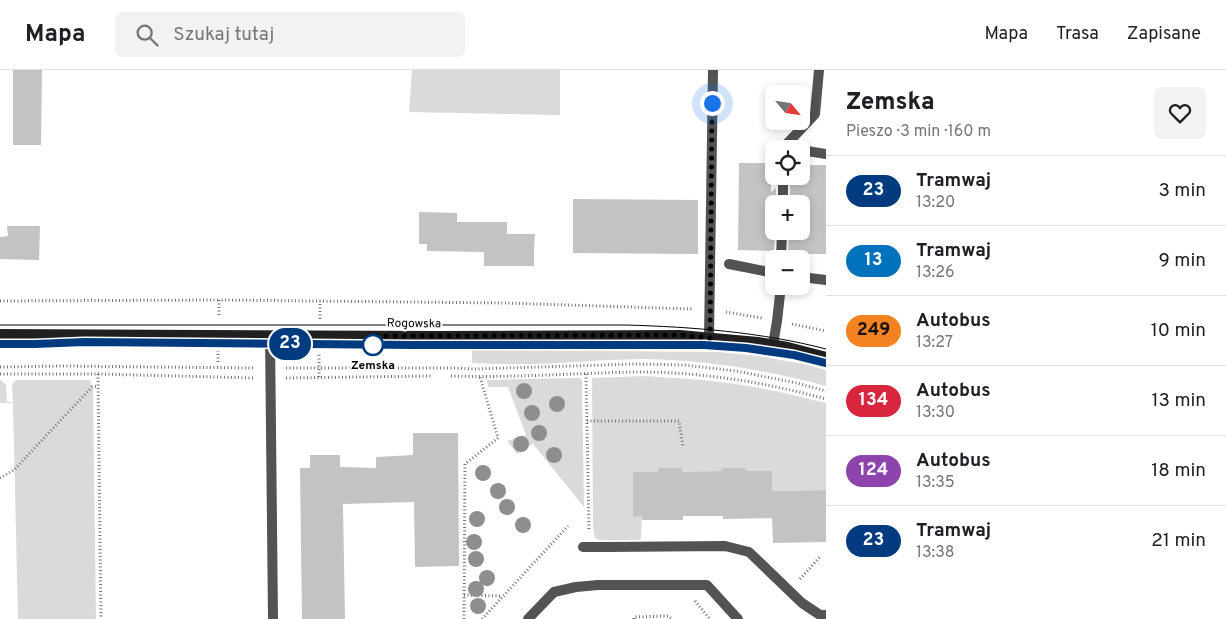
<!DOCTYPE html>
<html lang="pl">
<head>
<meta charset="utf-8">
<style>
  body { margin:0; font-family:Overpass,sans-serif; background:#f2f2f2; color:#202124; height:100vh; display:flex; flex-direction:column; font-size:19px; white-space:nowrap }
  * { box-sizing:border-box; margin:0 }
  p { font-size:16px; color:#757577 }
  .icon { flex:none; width:28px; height:28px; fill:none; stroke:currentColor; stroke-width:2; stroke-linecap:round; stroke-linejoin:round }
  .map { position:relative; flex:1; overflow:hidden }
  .drawer { display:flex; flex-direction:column; background:#fff; width:400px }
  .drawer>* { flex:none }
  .badge { padding:0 10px; border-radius:16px; font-size:18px; line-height:32px }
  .needle { width:32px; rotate:119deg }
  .fabs { position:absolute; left:765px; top:15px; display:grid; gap:10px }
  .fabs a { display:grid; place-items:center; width:45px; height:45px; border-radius:8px; background:#fff; box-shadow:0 2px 8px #0003; font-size:25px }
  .you { position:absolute; width:25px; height:25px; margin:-12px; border:4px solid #fff; border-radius:50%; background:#1a73e8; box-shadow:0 0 0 8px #1a73e833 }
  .map>.badge { position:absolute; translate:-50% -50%; box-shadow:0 0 0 2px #fff }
  .round { display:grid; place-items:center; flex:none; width:52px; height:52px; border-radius:8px; background:#f2f2f2 }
  .overview { display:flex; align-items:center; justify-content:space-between; height:85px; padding:0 20px }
  h1 { font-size:24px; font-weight:800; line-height:38px }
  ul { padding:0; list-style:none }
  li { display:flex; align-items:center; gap:15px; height:70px; padding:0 20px; border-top:1px solid #e0e0e0 }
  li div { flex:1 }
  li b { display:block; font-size:19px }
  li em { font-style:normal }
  li .badge { min-width:55px; font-weight:700; text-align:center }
  header { display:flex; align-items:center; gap:30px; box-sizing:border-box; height:70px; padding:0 25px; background:#fff; border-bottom:1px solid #e0e0e0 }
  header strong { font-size:24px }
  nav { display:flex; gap:28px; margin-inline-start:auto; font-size:18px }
  .search { width:350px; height:45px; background:#f2f2f2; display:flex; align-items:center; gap:12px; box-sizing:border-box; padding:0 18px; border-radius:8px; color:#757577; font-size:19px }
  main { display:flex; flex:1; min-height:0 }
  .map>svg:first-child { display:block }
  .green { fill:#dadada }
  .building { fill:#c3c3c3 }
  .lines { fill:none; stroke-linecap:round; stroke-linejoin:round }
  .path { stroke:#757575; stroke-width:3; stroke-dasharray:1 2.5; stroke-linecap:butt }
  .lane { stroke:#535353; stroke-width:10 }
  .street { stroke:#535353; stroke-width:10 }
  .secondary { stroke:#202020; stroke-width:10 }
  .tram { stroke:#000; stroke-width:1 }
  .tree { fill:#8e8e8e }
  .line-casing { stroke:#fff; stroke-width:11 }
  .line { stroke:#003b80; stroke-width:8 }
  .walk { stroke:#000; stroke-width:5; stroke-dasharray:0 9 }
  .stop-dot { fill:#fff; stroke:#003b80; stroke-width:2.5 }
  .labels { text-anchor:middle; stroke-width:4.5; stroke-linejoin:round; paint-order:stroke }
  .street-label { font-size:12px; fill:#000; stroke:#fff }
  .stop-label { font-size:12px; font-weight:bold; fill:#000; stroke:#fff }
</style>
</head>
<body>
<header>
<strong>Mapa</strong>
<div class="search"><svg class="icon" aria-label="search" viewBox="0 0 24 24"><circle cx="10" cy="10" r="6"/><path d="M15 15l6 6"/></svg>Szukaj tutaj</div>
<nav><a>Mapa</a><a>Trasa</a><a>Zapisane</a></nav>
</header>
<main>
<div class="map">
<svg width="826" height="549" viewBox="0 0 826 549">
  <rect width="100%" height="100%" fill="#fff"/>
  <g class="green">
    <polygon points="412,0 560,0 560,45 409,42"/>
    <path d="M472 280 718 282 759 286 803 294 826 300V316C767 300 706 290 645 289 607 289 571 293 534 294 513 294 493 294 472 293Z"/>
    <path d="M646 306C673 308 700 309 727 313 761 317 793 325 826 333V420L772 421 771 401 682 402 681 398H658V402H633V446H642L641 468 639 470H600L595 468 593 458 592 308Z"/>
    <polygon points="580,308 582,310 584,437 533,374 517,384 507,371 526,365 508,317 488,317 487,310"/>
    <polygon points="0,310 1,310 6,315 7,332 13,332 12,315 16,310 90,310 93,320 96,549 18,549 13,333 0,333"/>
  </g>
  <g class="building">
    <polygon points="13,0 42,0 41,75 13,75"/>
    <polygon points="739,93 771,93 771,122 776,118 776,134 774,134 774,161 775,161 774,181 738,180"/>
    <polygon points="810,95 826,95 826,184 792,184 792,182 788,182 789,161 801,161 801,134 790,134 790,109 793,106 801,106 801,101"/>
    <polygon points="573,129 698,130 698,184 573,183"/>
    <polygon points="419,142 457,143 457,152 507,152 507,164 535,164 534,179 534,196 484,196 484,182 427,181 427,174 419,174"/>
    <polygon points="7,156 40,156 39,190 0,189 0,167 8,166"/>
    <polygon points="413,363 458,363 459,496 415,497 414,432 343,434 345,549 302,549 300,398 310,398 310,385 340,385 340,397 376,398 376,387 413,385"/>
    <polygon points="658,398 682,398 682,402 722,401 722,398 746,398 746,401 772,401 772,421 826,420 826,472 773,473 772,448 723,449 723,446 683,446 683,450 642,450 642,446 633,447 633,402 658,402"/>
  </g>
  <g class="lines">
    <g class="path">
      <polyline points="0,231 219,230"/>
      <polyline points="726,242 762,248"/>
      <polyline points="219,245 219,230 505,233 692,239"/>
      <polyline points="320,249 320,231"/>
      <polyline points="792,254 826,261"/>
      <polyline points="218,292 218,281"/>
      <polyline points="0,297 63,296 254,298"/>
      <polyline points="286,298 453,298 473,299 636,294 684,295 736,301 797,313 826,321"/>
      <polyline points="0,304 98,304 254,308"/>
      <polyline points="98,304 101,549"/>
      <polyline points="586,304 589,461"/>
      <path d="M451 306C513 308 576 303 638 302 701 302 765 312 826 329"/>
      <polyline points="319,307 319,283"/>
      <polyline points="286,308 431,306"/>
      <polyline points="587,351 679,351 683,377"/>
      <polyline points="0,408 14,400 92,317 98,316"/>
      <polyline points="800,509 820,487"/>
      <polyline points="464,525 502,526"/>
      <polyline points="695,531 710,549"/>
      <polyline points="464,549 465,394 498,368 480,307"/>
      <polyline points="482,549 568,456"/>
      <polyline points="634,549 634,547 668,546 672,549"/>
    </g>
    <g class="lane">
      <polyline points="784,79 784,77 815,44 819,0"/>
      <polyline points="801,80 826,84"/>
      <polyline points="783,134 783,106"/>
      <polyline points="781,189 782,161"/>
      <polyline points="729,194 774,203"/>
      <polyline points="801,207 826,210"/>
      <polyline points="709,268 713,0"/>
      <polyline points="773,275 777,251 781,216"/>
    </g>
    <g class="street">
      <polyline points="270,266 273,549"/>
      <polyline points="583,477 607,477 725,476 749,482 802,533 820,545 826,545"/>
      <polyline points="528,549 554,522 576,517 598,515 707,515 738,549"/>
    </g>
    <polyline class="secondary" points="0,264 435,266 680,265 758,272 788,277 826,287"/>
    <g class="tram">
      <path d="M0 255H626C693 257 761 262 826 279"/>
      <path d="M0 274H35L84 272 413 275H704C746 278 786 283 826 293"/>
    </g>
  </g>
  <g class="tree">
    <circle cx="524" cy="321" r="8"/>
    <circle cx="557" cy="334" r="8"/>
    <circle cx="532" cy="343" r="8"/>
    <circle cx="539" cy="363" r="8"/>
    <circle cx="521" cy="374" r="8"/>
    <circle cx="554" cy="385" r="8"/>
    <circle cx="483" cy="403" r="8"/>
    <circle cx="498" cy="421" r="8"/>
    <circle cx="507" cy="437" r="8"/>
    <circle cx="477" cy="449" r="8"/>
    <circle cx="523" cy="455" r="8"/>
    <circle cx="474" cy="472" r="8"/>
    <circle cx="476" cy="489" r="8"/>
    <circle cx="487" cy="508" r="8"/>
    <circle cx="476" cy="519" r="8"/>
    <circle cx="478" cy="536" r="8"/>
  </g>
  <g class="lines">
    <defs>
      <polyline id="line" points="0,274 35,274 84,272 413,275 704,275 746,278 794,285 826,293"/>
    </defs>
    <use href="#line" class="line-casing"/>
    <use href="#line" class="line"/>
    <polyline class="walk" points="373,275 369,266 680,265 710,268 712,33"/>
  </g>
  <circle class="stop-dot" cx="373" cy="275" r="10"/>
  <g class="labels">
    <g class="street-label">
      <text transform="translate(414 253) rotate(1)" y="4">Rogowska</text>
    </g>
    <g class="stop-label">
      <text x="373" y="299">Zemska</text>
    </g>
  </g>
</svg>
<div class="fabs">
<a><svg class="needle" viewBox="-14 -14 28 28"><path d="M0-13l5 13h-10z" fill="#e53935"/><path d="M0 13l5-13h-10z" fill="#757577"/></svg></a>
<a><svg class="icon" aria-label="locate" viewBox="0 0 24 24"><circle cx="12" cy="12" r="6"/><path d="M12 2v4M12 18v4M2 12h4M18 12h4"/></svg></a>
<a>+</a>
<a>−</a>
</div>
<div class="you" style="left:712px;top:33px"></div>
<b class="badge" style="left:290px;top:274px;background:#003b80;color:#fff">23</b>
</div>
<section class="drawer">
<div class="overview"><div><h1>Zemska</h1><p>Pieszo · 3 min · 160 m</p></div><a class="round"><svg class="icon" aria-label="heart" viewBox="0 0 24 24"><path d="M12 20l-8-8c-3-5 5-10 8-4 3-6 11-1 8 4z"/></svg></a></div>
<ul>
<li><span class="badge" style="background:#003b80;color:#fff">23</span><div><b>Tramwaj</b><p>13:20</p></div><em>3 min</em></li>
<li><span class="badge" style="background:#0072bc;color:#fff">13</span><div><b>Tramwaj</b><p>13:26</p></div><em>9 min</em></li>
<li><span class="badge" style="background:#f58220;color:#111">249</span><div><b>Autobus</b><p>13:27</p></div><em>10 min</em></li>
<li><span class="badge" style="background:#d7263d;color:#fff">134</span><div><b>Autobus</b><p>13:30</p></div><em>13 min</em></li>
<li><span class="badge" style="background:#8e44ad;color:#fff">124</span><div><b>Autobus</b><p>13:35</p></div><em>18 min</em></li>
<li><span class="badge" style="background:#003b80;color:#fff">23</span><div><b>Tramwaj</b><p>13:38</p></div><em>21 min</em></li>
</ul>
</section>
</main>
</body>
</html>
